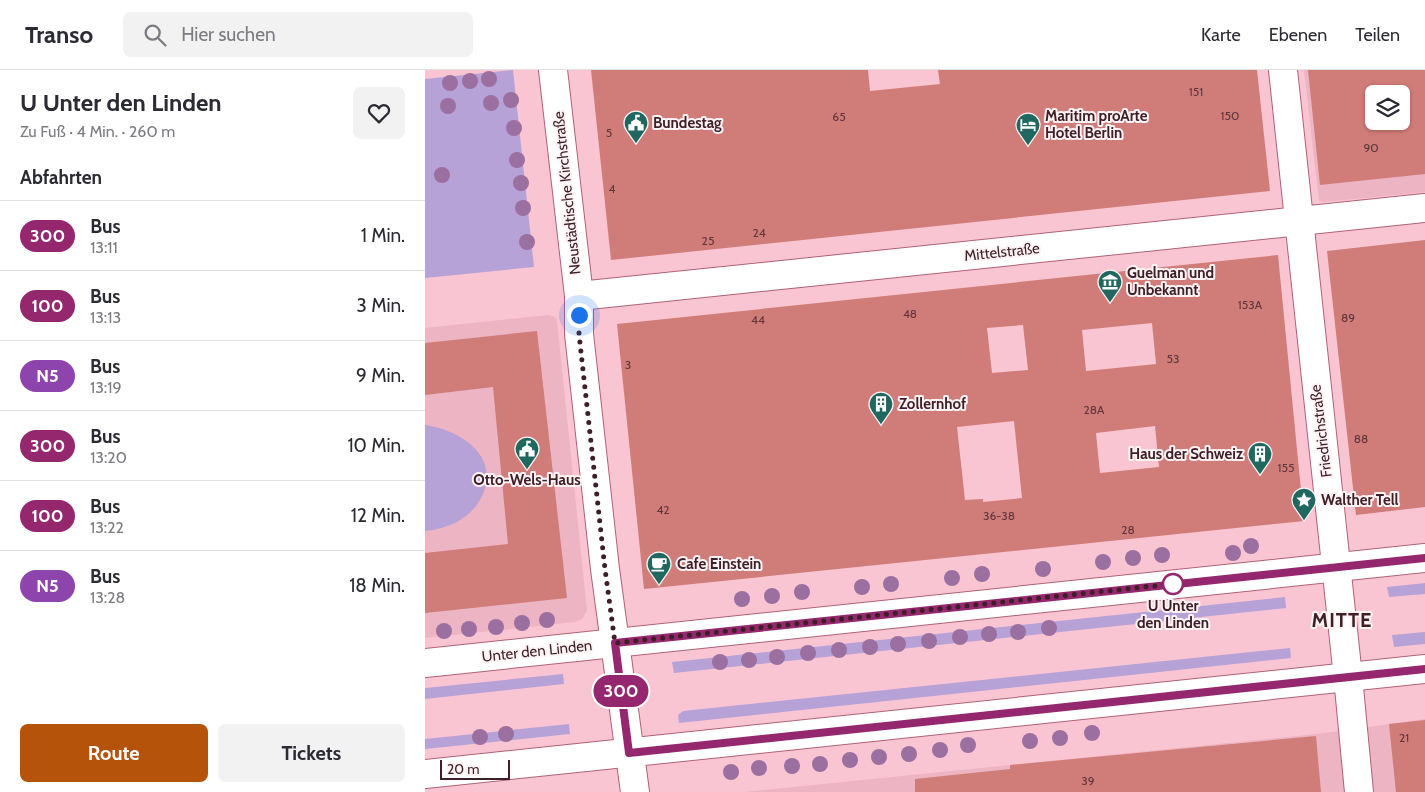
<!DOCTYPE html>
<html lang="de">
<head>
<meta charset="utf-8">
<style>
  body { margin:0; font-family:Cabin,sans-serif; background:#f2f2f3; color:#2b2b33; height:100vh; display:flex; flex-direction:column; font-size:19px; white-space:nowrap }
  * { box-sizing:border-box; margin:0 }
  p { font-size:16px; color:#7c7c81 }
  .icon { flex:none; width:28px; height:28px; fill:none; stroke:currentColor; stroke-width:2; stroke-linecap:round; stroke-linejoin:round }
  .map { position:relative; flex:1; overflow:hidden }
  .panel { display:flex; flex-direction:column; background:#fff; width:425px }
  .panel>* { flex:none }
  .badge { padding:0 10px; border-radius:16px; font-size:18px; line-height:32px }
  .fabs { position:absolute; left:940px; top:15px; display:grid; gap:10px }
  .fabs a { display:grid; place-items:center; width:45px; height:45px; border-radius:8px; background:#fff; box-shadow:0 1px 4px #0004; font-size:25px }
  .scale { position:absolute; left:15px; bottom:12px; width:70px; box-sizing:border-box; padding-left:5px; border:2px solid #3e1e27; border-top:0; font-size:14px; line-height:18px; white-space:nowrap; color:#3e1e27; -webkit-text-stroke:4px #fdf3f5; paint-order:stroke }
  .you { position:absolute; width:25px; height:25px; margin:-12px; border:4px solid #fff; border-radius:50%; background:#1a73e8; box-shadow:0 0 0 8px #1a73e833 }
  .map>.badge { position:absolute; translate:-50% -50%; box-shadow:0 0 0 2px #fff }
  h2 { padding:0 20px; font-size:19px; line-height:45px }
  .round { display:grid; place-items:center; flex:none; width:52px; height:52px; border-radius:8px; background:#f2f2f3 }
  .summary { display:flex; align-items:center; justify-content:space-between; height:85px; padding:0 20px }
  h1 { font-size:24px; font-weight:700; line-height:38px }
  .cta { display:flex; gap:10px; margin-top:auto; padding:10px 20px }
  .cta a { flex:1; height:58px; border-radius:8px; background:#b45309; color:#fff; font-size:20px; font-weight:700; line-height:58px; text-align:center }
  .cta a+a { background:#f2f2f3; color:#2b2b33 }
  ul { padding:0; list-style:none }
  li { display:flex; align-items:center; gap:15px; height:70px; padding:0 20px; border-top:1px solid #e1e1e2 }
  li div { flex:1 }
  li b { display:block; font-size:19px }
  li em { font-style:normal }
  li .badge { min-width:55px; font-weight:700; text-align:center }
  header { display:flex; align-items:center; gap:30px; box-sizing:border-box; height:70px; padding:0 25px; background:#fff; border-bottom:1px solid #e1e1e2 }
  header strong { font-size:24px }
  nav { display:flex; gap:28px; margin-inline-start:auto; font-size:18px }
  .search { width:350px; height:45px; background:#f2f2f3; display:flex; align-items:center; gap:12px; box-sizing:border-box; padding:0 18px; border-radius:8px; color:#7c7c81; font-size:19px }
  main { display:flex; flex:1; min-height:0 }
  .map>svg:first-child { display:block }
  .built { fill:#edb4c3; fill-rule:evenodd }
  .green { fill:#b7a2d7 }
  .building { fill:#d07c79; fill-rule:evenodd }
  .lines { fill:none; stroke-linecap:round; stroke-linejoin:round }
  .minor-casing { stroke:#b06178; stroke-width:30 }
  .major-casing { stroke:#b06178; stroke-width:30 }
  .minor { stroke:#fff; stroke-width:28 }
  .major { stroke:#fff; stroke-width:28 }
  .tree { fill:#9b6f9f }
  .line-casing { stroke:#fff; stroke-width:11 }
  .line { stroke:#95276e; stroke-width:8 }
  .walk { stroke:#3e1e27; stroke-width:5; stroke-dasharray:0 9 }
  .stop-dot { fill:#fff; stroke:#95276e; stroke-width:2.5 }
  .labels { text-anchor:middle; stroke-width:4; stroke-linejoin:round; paint-order:stroke }
  .number-label { font-size:12px; fill:#62363c }
  .poi-label { font-size:15px; font-weight:bold; fill:#3e1e27; stroke:#fdf3f5; text-anchor:start }
  .street-label { font-size:15px; fill:#3e1e27; stroke:#fdf3f5 }
  .stop-label { font-size:15px; font-weight:bold; fill:#3e1e27; stroke:#fdf3f5 }
  .district-label { font-size:20px; font-weight:bold; letter-spacing:1px; fill:#3e1e27; stroke:#fdf3f5 }
</style>
</head>
<body>
<header>
<strong>Transo</strong>
<div class="search"><svg class="icon" aria-label="search" viewBox="0 0 24 24"><circle cx="10" cy="10" r="6"/><path d="M15 15l6 6"/></svg>Hier suchen</div>
<nav><a>Karte</a><a>Ebenen</a><a>Teilen</a></nav>
</header>
<main>
<section class="panel">
<div class="summary"><div><h1>U Unter den Linden</h1><p>Zu Fuß · 4 Min. · 260 m</p></div><a class="round"><svg class="icon" aria-label="heart" viewBox="0 0 24 24"><path d="M12 20l-8-8c-3-5 5-10 8-4 3-6 11-1 8 4z"/></svg></a></div>
<h2>Abfahrten</h2>
<ul>
<li><span class="badge" style="background:#95276e;color:#fff">300</span><div><b>Bus</b><p>13:11</p></div><em>1 Min.</em></li>
<li><span class="badge" style="background:#95276e;color:#fff">100</span><div><b>Bus</b><p>13:13</p></div><em>3 Min.</em></li>
<li><span class="badge" style="background:#8e44ad;color:#fff">N5</span><div><b>Bus</b><p>13:19</p></div><em>9 Min.</em></li>
<li><span class="badge" style="background:#95276e;color:#fff">300</span><div><b>Bus</b><p>13:20</p></div><em>10 Min.</em></li>
<li><span class="badge" style="background:#95276e;color:#fff">100</span><div><b>Bus</b><p>13:22</p></div><em>12 Min.</em></li>
<li><span class="badge" style="background:#8e44ad;color:#fff">N5</span><div><b>Bus</b><p>13:28</p></div><em>18 Min.</em></li>
</ul>
<div class="cta"><a>Route</a><a>Tickets</a></div>
</section>
<div class="map">
<svg width="1000" height="722" viewBox="0 0 1000 722">
  <rect width="100%" height="100%" fill="#fac5d2"/>
  <g class="built">
    <path d="M879 0H1000V122L899 132 894 131ZM949 24H976V51H949Z"/>
    <polygon points="123,245 130,247 132,251 162,541 157,549 150,552 0,568 0,258"/>
    <polygon points="1000,649 1000,722 319,722 901,663"/>
  </g>
  <g class="green">
    <polygon points="88,0 109,197 0,208 0,9"/>
    <path d="M0 355C37 360 78 388 55 430 50 439 40 448 30 453 21 457 10 460 0 461Z"/>
    <polygon points="1000,513 1000,524 964,527 962,517"/>
    <polygon points="860,527 861,538 249,603 247,592"/>
    <polygon points="1000,562 1000,574 969,577 967,565"/>
    <polygon points="865,578 866,588 254,653 253,645 258,641"/>
    <polygon points="138,604 139,614 0,629 0,618"/>
    <polygon points="144,654 145,664 0,679 0,669"/>
  </g>
  <g class="building">
    <polygon points="166,0 443,0 445,21 515,14 513,0 832,0 845,121 186,190"/>
    <path d="M883 0H1000V104L895 115ZM949 24H976V51H949Z"/>
    <polygon points="1000,170 1000,437 931,445 902,181"/>
    <path d="M853 185 879 451 219 519 192 254ZM727 253 731 294 661 301 657 260ZM598 255 603 300 567 303 562 258ZM589 351 597 428 558 432V429L540 430 532 357ZM730 356 734 397 675 403 671 363Z"/>
    <polygon points="112,261 142,528 0,543 0,483 83,474 68,317 0,325 0,273"/>
    <polygon points="1000,650 1000,722 971,722 964,654"/>
    <polygon points="891,666 896,722 490,722 490,709 585,699 585,695"/>
  </g>
  <g class="lines">
    <defs>
      <g id="minor">
        <polyline points="128,0 154,226 154,264 180,499 190,573"/>
        <polyline points="154,226 1000,138"/>
        <polyline points="923,607 934,722"/>
      </g>
      <g id="major">
        <polyline points="858,0 923,607"/>
        <polyline points="190,573 210,722"/>
        <polyline points="0,593 1000,488"/>
        <polyline points="0,704 1000,599"/>
      </g>
    </defs>
    <use href="#minor" class="minor-casing"/>
    <use href="#major" class="major-casing"/>
    <use href="#minor" class="minor"/>
    <use href="#major" class="major"/>
  </g>
  <g class="tree">
    <circle cx="64" cy="9" r="8"/>
    <circle cx="45" cy="11" r="8"/>
    <circle cx="25" cy="13" r="8"/>
    <circle cx="86" cy="30" r="8"/>
    <circle cx="66" cy="33" r="8"/>
    <circle cx="23" cy="36" r="8"/>
    <circle cx="89" cy="58" r="8"/>
    <circle cx="92" cy="90" r="8"/>
    <circle cx="17" cy="105" r="8"/>
    <circle cx="96" cy="113" r="8"/>
    <circle cx="98" cy="138" r="8"/>
    <circle cx="102" cy="172" r="8"/>
    <circle cx="826" cy="476" r="8"/>
    <circle cx="808" cy="483" r="8"/>
    <circle cx="737" cy="485" r="8"/>
    <circle cx="708" cy="488" r="8"/>
    <circle cx="678" cy="492" r="8"/>
    <circle cx="618" cy="499" r="8"/>
    <circle cx="557" cy="504" r="8"/>
    <circle cx="527" cy="508" r="8"/>
    <circle cx="466" cy="514" r="8"/>
    <circle cx="437" cy="517" r="8"/>
    <circle cx="377" cy="522" r="8"/>
    <circle cx="347" cy="526" r="8"/>
    <circle cx="317" cy="529" r="8"/>
    <circle cx="122" cy="550" r="8"/>
    <circle cx="97" cy="553" r="8"/>
    <circle cx="71" cy="557" r="8"/>
    <circle cx="624" cy="558" r="8"/>
    <circle cx="44" cy="559" r="8"/>
    <circle cx="19" cy="561" r="8"/>
    <circle cx="593" cy="562" r="8"/>
    <circle cx="564" cy="564" r="8"/>
    <circle cx="535" cy="567" r="8"/>
    <circle cx="504" cy="571" r="8"/>
    <circle cx="473" cy="574" r="8"/>
    <circle cx="445" cy="577" r="8"/>
    <circle cx="414" cy="580" r="8"/>
    <circle cx="383" cy="583" r="8"/>
    <circle cx="352" cy="587" r="8"/>
    <circle cx="324" cy="590" r="8"/>
    <circle cx="295" cy="592" r="8"/>
    <circle cx="667" cy="663" r="8"/>
    <circle cx="81" cy="664" r="8"/>
    <circle cx="55" cy="667" r="8"/>
    <circle cx="635" cy="668" r="8"/>
    <circle cx="605" cy="671" r="8"/>
    <circle cx="543" cy="675" r="8"/>
    <circle cx="515" cy="680" r="8"/>
    <circle cx="484" cy="684" r="8"/>
    <circle cx="454" cy="687" r="8"/>
    <circle cx="425" cy="690" r="8"/>
    <circle cx="395" cy="694" r="8"/>
    <circle cx="367" cy="696" r="8"/>
    <circle cx="334" cy="698" r="8"/>
    <circle cx="306" cy="702" r="8"/>
  </g>
  <g class="lines">
    <defs>
      <polyline id="line" points="1000,488 190,573 204,683 1000,599"/>
    </defs>
    <use href="#line" class="line-casing"/>
    <use href="#line" class="line"/>
    <polyline class="walk" points="154,245 154,264 180,499 190,573 748,514"/>
  </g>
  <defs>
    <symbol id="civic-pin" viewBox="-11 -11 22 30"><path d="M0 17L-7.5 6A9.5 9.5 0 1 1 7.5 6Z" fill="#20685f" stroke="#fdf3f5"/><path d="M-.6-6.5H3V-4.5H.6V-3L4-1V1h2V6H-6V1h2V-1L-.6-3ZM-1.2 2.5V6h2.4V2.5Z" fill="#fff"/></symbol>
    <symbol id="hotel-pin" viewBox="-11 -11 22 30"><path d="M0 17L-7.5 6A9.5 9.5 0 1 1 7.5 6Z" fill="#20685f" stroke="#fdf3f5"/><path d="M-6-4.5h1.5V1H6V5H4.5V3h-9V5H-6ZM-4 0a1.8 1.8 0 1 1 3.6 0ZM.5 0V-2.5h3Q6-2.5 6 0Z" fill="#fff"/></symbol>
    <symbol id="museum-pin" viewBox="-11 -11 22 30"><path d="M0 17L-7.5 6A9.5 9.5 0 1 1 7.5 6Z" fill="#20685f" stroke="#fdf3f5"/><path d="M0-6L6-3V-2H-6V-3ZM-5-1h2V3h-2ZM-1-1h2V3h-2ZM3-1h2V3H3ZM-6 4H6V6H-6Z" fill="#fff"/></symbol>
    <symbol id="building-pin" viewBox="-11 -11 22 30"><path d="M0 17L-7.5 6A9.5 9.5 0 1 1 7.5 6Z" fill="#20685f" stroke="#fdf3f5"/><path d="M-4-6H4V6H1V3H-1V6H-4ZM-2.5-4.3h1.7v1.8h-1.7ZM.8-4.3h1.7v1.8H.8ZM-2.5-1h1.7V.8h-1.7ZM.8-1h1.7V.8H.8Z" fill="#fff"/></symbol>
    <symbol id="sight-pin" viewBox="-11 -11 22 30"><path d="M0 17L-7.5 6A9.5 9.5 0 1 1 7.5 6Z" fill="#20685f" stroke="#fdf3f5"/><path d="M0-6L1.8-2.2L6-1.7L2.9 1.2L3.7 5.4L0 3.3L-3.7 5.4L-2.9 1.2L-6-1.7L-1.8-2.2Z" fill="#fff"/></symbol>
    <symbol id="cafe-pin" viewBox="-11 -11 22 30"><path d="M0 17L-7.5 6A9.5 9.5 0 1 1 7.5 6Z" fill="#20685f" stroke="#fdf3f5"/><path d="M-5.5-4.5H6V0H3Q3 3.5 0 3.5H-2.5Q-5.5 3.5-5.5 0ZM3-3.2v2h1.7v-2ZM-6 4.5H4V6H-6Z" fill="#fff"/></symbol>
  </defs>
  <g fill-rule="evenodd">
    <use href="#civic-pin" x="197" y="39" width="28" height="38"/>
    <use href="#hotel-pin" x="589" y="41" width="28" height="38"/>
    <use href="#museum-pin" x="671" y="198" width="28" height="38"/>
    <use href="#building-pin" x="442" y="320" width="28" height="38"/>
    <use href="#civic-pin" x="88" y="365" width="28" height="38"/>
    <use href="#building-pin" x="821" y="370" width="28" height="38"/>
    <use href="#sight-pin" x="865" y="416" width="28" height="38"/>
    <use href="#cafe-pin" x="220" y="480" width="28" height="38"/>
  </g>
  <circle class="stop-dot" cx="748" cy="514" r="10"/>
  <g class="labels">
    <g class="number-label">
      <text x="771" y="26">151</text>
      <text x="805" y="50">150</text>
      <text x="414" y="51">65</text>
      <text x="184" y="67">5</text>
      <text x="946" y="82">90</text>
      <text x="187" y="123">4</text>
      <text x="334" y="167">24</text>
      <text x="283" y="175">25</text>
      <text x="825" y="239">153A</text>
      <text x="485" y="248">48</text>
      <text x="923" y="252">89</text>
      <text x="333" y="254">44</text>
      <text x="748" y="293">53</text>
      <text x="203" y="299">3</text>
      <text x="669" y="344">28A</text>
      <text x="936" y="373">88</text>
      <text x="861" y="402">155</text>
      <text x="238" y="444">42</text>
      <text x="574" y="450">36-38</text>
      <text x="703" y="464">28</text>
      <text x="979" y="672">21</text>
      <text x="663" y="715">39</text>
    </g>
    <g class="poi-label">
      <text x="620" y="51">Maritim proArte<tspan x="620" dy="17">Hotel Berlin</tspan></text>
      <text x="228" y="58">Bundestag</text>
      <text x="702" y="208">Guelman und<tspan x="702" dy="17">Unbekannt</tspan></text>
      <text x="474" y="339">Zollernhof</text>
      <text x="818" y="389" text-anchor="end">Haus der Schweiz</text>
      <text x="102" y="415" text-anchor="middle">Otto-Wels-Haus</text>
      <text x="896" y="435">Walther Tell</text>
      <text x="252" y="499">Cafe Einstein</text>
    </g>
    <g class="street-label">
      <text transform="translate(142 123) rotate(-96)" y="5">Neustädtische Kirchstraße</text>
      <text transform="translate(577 182) rotate(-6)" y="5">Mittelstraße</text>
      <text transform="translate(896 361) rotate(-97)" y="5">Friedrichstraße</text>
      <text transform="translate(112 581) rotate(-6)" y="5">Unter den Linden</text>
    </g>
    <g class="stop-label">
      <text x="748" y="541">U Unter<tspan x="748" dy="17">den Linden</tspan></text>
    </g>
    <g class="district-label">
      <text x="917" y="557">MITTE</text>
    </g>
  </g>
</svg>
<div class="fabs">
<a><svg class="icon" aria-label="layers" viewBox="0 0 24 24"><path d="M12 4l9 5-9 5-9-5zM3 14l9 5 9-5"/></svg></a>
</div>
<div class="scale">20 m</div>
<div class="you" style="left:154px;top:245px"></div>
<b class="badge" style="left:196px;top:621px;background:#95276e;color:#fff">300</b>
</div>
</main>
</body>
</html>
